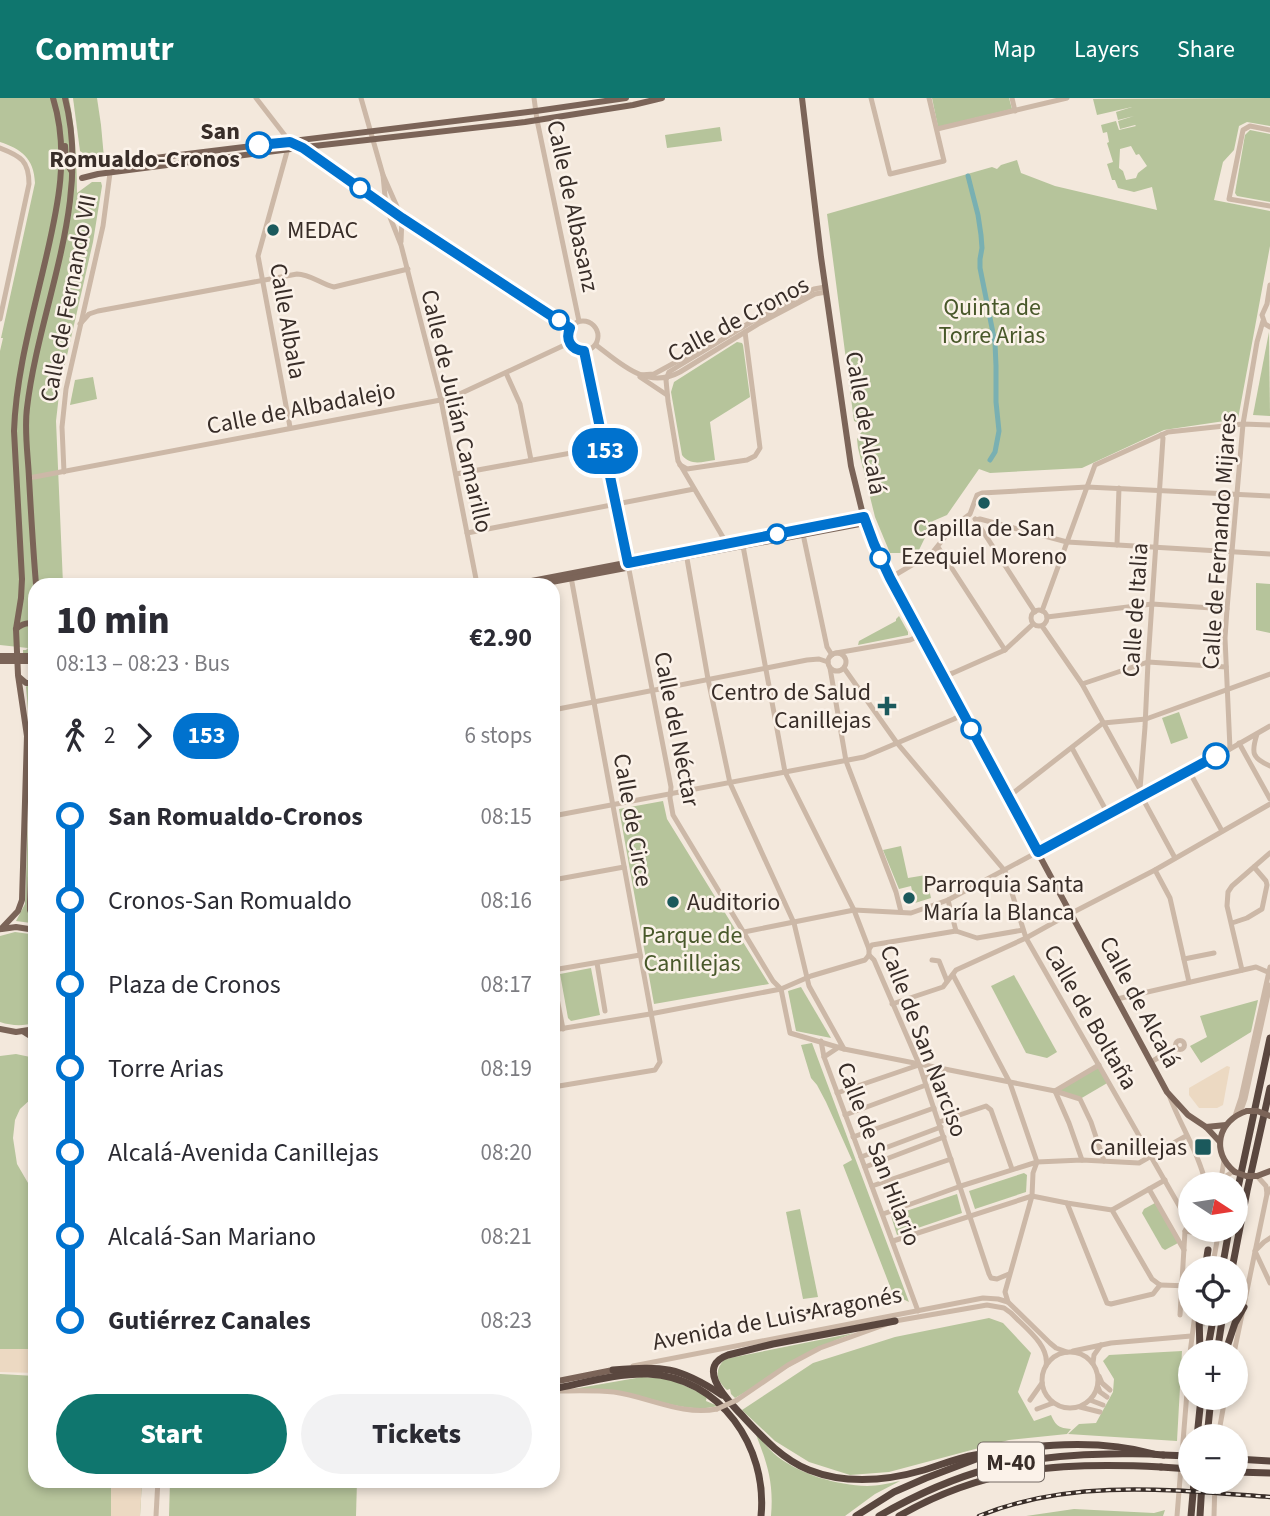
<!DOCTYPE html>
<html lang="en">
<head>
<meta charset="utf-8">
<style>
  body { margin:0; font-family:"Source Sans 3",sans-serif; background:#f2f2f3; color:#2b2b33; height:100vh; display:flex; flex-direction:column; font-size:26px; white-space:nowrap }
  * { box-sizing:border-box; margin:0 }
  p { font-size:23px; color:#7c7c81 }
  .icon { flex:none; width:38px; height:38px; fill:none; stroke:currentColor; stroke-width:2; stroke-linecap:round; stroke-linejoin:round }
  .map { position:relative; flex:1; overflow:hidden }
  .sheet { position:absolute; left:28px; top:480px; width:532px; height:910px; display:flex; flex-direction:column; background:#fff; border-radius:21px; box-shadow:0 4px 10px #0003 }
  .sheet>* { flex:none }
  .badge { padding:0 14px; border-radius:23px; font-size:24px; line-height:46px }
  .needle { width:46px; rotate:102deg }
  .tools { position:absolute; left:1178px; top:1074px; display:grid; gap:14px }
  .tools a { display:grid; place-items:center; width:70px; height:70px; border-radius:50%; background:#fff; box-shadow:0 4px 10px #0003; font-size:35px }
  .map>.badge { position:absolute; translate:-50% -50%; box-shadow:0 0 0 4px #fff }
  .legs { display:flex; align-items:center; gap:10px; height:77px; padding:0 28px; font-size:23px }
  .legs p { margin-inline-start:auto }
  .summary { display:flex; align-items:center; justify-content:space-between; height:119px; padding:0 28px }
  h1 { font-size:38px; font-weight:800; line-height:52px }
  .primary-button { display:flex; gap:14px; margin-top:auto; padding:14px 28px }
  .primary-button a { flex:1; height:80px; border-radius:42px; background:#0f766e; color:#fff; font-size:28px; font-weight:800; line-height:80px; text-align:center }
  .primary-button a+a { background:#f2f2f3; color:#2b2b33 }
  ul { padding:0 28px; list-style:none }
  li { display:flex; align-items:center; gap:24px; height:84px; font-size:26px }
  li i { display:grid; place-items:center; width:10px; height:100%; margin:0 9px; background:currentColor }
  li i::after { content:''; width:18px; height:18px; margin:-9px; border:5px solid; border-radius:50%; background:#fff }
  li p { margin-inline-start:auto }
  li:first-child i { background:linear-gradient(#0000 50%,currentColor 0) }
  li:last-child i { background:linear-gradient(currentColor 50%,#0000 0) }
  header { display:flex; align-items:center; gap:42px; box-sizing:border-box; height:98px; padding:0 35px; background:#0f766e; color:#fff }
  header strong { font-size:33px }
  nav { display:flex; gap:38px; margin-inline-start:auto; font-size:24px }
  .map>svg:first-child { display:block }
  .green { fill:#b6c49b; fill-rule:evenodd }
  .plaza { fill:#ecd9c2 }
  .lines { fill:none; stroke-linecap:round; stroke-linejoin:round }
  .canal { stroke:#79b0b2; stroke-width:5 }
  .minor-tunnel { stroke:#cec3b8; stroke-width:5; stroke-dasharray:5 2.5; stroke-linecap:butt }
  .minor { stroke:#ccb8a7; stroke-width:5 }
  .major { stroke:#7b6458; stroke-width:6 }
  .highway { stroke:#5a473f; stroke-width:7 }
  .rail-casing { stroke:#382d28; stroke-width:4.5 }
  .rail { stroke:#fbf2e9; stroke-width:2; stroke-dasharray:5; stroke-linecap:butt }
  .minor-bridge { stroke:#ccb8a7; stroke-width:5 }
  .major-bridge { stroke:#7b6458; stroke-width:6 }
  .highway-bridge { stroke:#5a473f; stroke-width:7 }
  .line-1-casing { stroke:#fff; stroke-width:16 }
  .line-1 { stroke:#0072ce; stroke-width:10 }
  .stop-1-dot { fill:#fff; stroke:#0072ce; stroke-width:3.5 }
  .poi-dot { fill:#1b595c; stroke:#fbf2e9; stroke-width:2.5 }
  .labels { text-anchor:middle; stroke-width:5; stroke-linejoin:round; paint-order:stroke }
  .shield { fill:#fbf2e9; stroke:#726862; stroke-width:2 }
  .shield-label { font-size:23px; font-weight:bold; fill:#382d28 }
  .stop-label { font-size:24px; font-weight:bold; fill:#382d28; stroke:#fbf2e9; text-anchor:end }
  .street-label { font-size:24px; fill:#382d28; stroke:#fbf2e9 }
  .poi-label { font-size:24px; fill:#382d28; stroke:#fbf2e9; text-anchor:start }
  .park-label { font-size:24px; fill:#48582a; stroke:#fbf2e9 }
</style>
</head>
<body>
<header>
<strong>Commutr</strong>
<nav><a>Map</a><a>Layers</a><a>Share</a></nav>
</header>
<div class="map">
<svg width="1270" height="1418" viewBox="0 0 1270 1418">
  <rect width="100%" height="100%" fill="#f3e8dc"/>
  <g class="green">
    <path d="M0 0H69C75 32 77 63 77 95L92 84H101L102 88 93 144 60 288 56 323 63 486H35V555H23V552H26L28 550 0 547V253L3 240H1L35 85C34 60 21 51 0 44Z"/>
    <path d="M73 0H97L101 27 104 60C94 60 88 60 80 53Z"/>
    <polygon points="932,0 1009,0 1012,11 938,29"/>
    <path d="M1270 0V28L1247 24 1239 28 1234 52 1223 64 1214 102 1270 113V148L1238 321 1164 332 1082 370 990 375 979 371 947 417 933 423 919 452 907 455H890L875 419 858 350 857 341C862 336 862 331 859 325L854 323 827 116 992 69 997 71 1001 67 1017 62 1021 75 1055 88 1157 112 1152 89 1134 94 1118 90 1115 82H1112L1107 66 1113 64 1107 45 1109 44 1107 34 1103 35 1101 27 1116 23 1119 32 1136 28 1135 27 1120 31 1118 23 1134 18 1118 22 1116 14 1132 9 1097 17 1093 1ZM1131 48 1136 57 1139 56 1147 68 1138 75 1136 80 1126 82 1123 73 1119 70 1120 51Z"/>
    <polygon points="720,29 722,43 667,50 665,37"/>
    <polygon points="1250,32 1270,36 1270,104 1237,98 1235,95 1245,37"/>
    <polygon points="1269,234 1270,318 1253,317"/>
    <path d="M737 244 742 245 743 247 750 299 710 324 715 362C702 364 690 368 682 357L671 294 674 284Z"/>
    <polygon points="93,279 97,301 70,307 75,282"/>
    <polygon points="1256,485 1270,486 1270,535 1256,532"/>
    <polygon points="899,518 908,534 908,537 858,547 859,543 896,523 896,521"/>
    <polygon points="27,587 35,588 27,807 31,825 16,823 25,806 31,646 26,589"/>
    <polygon points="1179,614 1188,640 1171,646 1162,620"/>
    <polygon points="663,703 667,721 769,886 654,906 619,711"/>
    <polygon points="901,748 908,780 926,777 931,800 915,805 911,788 899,791 883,752"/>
    <path d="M15 834 30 836 35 838V925C23 928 12 928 0 924V838Z"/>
    <polygon points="591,870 600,917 571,923 568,920 560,876"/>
    <polygon points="1014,877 1057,954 1047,960 1026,955 991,888"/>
    <polygon points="801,889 831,940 796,933 788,893"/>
    <polygon points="1258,902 1251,934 1201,965 1190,948 1207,939 1200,918"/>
    <polygon points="812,945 909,1204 893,1196 843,1067 852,1062 826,1004 817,987 811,980 801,947"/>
    <polygon points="16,956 35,960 35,1001 32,1000 20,1011 15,1022 13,1040 17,1066 35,1097 35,1251 0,1251 0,958"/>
    <polygon points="1099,967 1109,984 1080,1001 1055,993"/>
    <polygon points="1024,1075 1027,1077 1026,1094 975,1111 969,1093"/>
    <polygon points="957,1096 962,1115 897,1137 891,1118"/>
    <polygon points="1155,1105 1178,1145 1165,1152 1162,1150 1142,1115 1144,1111"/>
    <polygon points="800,1111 818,1199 803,1201 786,1114"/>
    <path d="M989 1220 1003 1225 1031 1255 1018 1294 1034 1323 1051 1317C1056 1328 1059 1330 1071 1331L1067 1336 1009 1342 889 1374 850 1377 809 1364 775 1343 742 1312 813 1265 895 1239Z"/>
    <path d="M854 1235 836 1242 735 1300 731 1296 730 1291 727 1292C716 1282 714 1272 725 1261Z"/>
    <polygon points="1182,1253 1177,1343 1068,1336 1079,1326 1096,1325 1113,1294 1114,1281 1103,1263 1109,1257"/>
    <polygon points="0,1276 35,1278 35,1382 142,1383 140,1418 0,1418"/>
    <path d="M642 1279 670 1281 707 1298 706 1303 718 1308C686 1316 658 1301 627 1295 610 1291 591 1292 573 1291Z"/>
    <path d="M755 1334C762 1342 769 1352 778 1359 802 1377 837 1387 867 1388 878 1388 890 1385 900 1383L875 1396 845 1418H771C774 1384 767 1365 755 1334Z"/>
    <polygon points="170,1383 357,1383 356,1418 169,1418"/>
    <polygon points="1074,1411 1154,1415 1165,1412 1163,1418 1026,1418"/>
  </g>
  <g class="plaza">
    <polygon points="1227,968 1230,969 1223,1007 1217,1010 1199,1010 1189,997 1189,990"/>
    <polygon points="0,1251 35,1251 35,1275 0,1274"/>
    <polygon points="111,1383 142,1383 140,1418 111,1418"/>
  </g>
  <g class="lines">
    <polyline class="canal" points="968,78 978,117 981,137 982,150 980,161 980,170 995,245 996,268 996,304 999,333 995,354 990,362"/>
    <polyline class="minor-tunnel" points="1202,1228 1204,1216"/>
    <g class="minor">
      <polyline points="256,0 290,44 303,50 402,120 570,230"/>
      <polyline points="361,0 383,77 402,120 401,144"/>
      <polyline points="534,0 537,22 579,223"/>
      <polyline points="871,0 890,76 944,63 929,0"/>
      <polyline points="1012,0 1015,13"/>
      <polyline points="937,31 1067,0"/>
      <polyline points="1270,32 1250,28 1243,32 1229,101 1270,108"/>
      <path d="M0 50C21 58 29 63 29 86L0 221"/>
      <polyline points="288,50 258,158 290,329"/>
      <polyline points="383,77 386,109 401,147 441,302 477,486"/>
      <polyline points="1270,187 1267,206 1262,217 1265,226 1270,229"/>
      <polyline points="756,222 814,191 825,189"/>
      <circle cx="583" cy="238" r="15"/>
      <path d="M80 226 89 216 98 213 297 176C310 176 321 186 334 189L408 171"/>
      <path d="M596 247C621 266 647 292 680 274L758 226 815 196 826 194"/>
      <polyline points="584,253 625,451 671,689 670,700 673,717 773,883 781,891 790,935 844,951 1055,993 1080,1001 1091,1024 1104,1063"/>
      <polyline points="506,275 520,306 531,362"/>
      <polyline points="640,277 654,276 698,252"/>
      <polyline points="640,279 667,297"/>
      <polyline points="680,367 687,371 747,362 755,358 760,350 745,234"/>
      <polyline points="64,374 62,329 66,291 103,128 110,75"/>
      <polyline points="456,376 604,349"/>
      <polyline points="29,380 451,300 569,245"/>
      <polyline points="975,421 1035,514"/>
      <polyline points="976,422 980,421 1067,444 1270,456"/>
      <polyline points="467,435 694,391"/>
      <polyline points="803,436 827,549 832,557"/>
      <polyline points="727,446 678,363 668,303 666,282 669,274 677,269 756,221"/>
      <polyline points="1117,447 1119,390"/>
      <polyline points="743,448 785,674 854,812 869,851 869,857 874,862 919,966 989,1176 991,1180 997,1181 1009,1176"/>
      <polyline points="938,449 1005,552"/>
      <polyline points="686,455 708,581 730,685 794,825 809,888 844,951"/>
      <polyline points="890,480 932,455 953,429 970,416 977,397 982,395 1087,389 1270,398"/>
      <circle cx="1039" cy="520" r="8"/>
      <polyline points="1042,513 1095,367 1168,334 1243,326 1270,327"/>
      <polyline points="1047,519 1152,506 1227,511"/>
      <polyline points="1042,528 1082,586 1141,693 1144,703 1175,760"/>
      <circle cx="837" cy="564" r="9"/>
      <polyline points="836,555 910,542 921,537"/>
      <polyline points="830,570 846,663 896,794 901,814"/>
      <polyline points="844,570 897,645 1005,773 1026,840 1189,1125 1185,1133 1208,1137 1210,1132"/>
      <polyline points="943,578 953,575 1005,552 1033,526"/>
      <polyline points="1082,586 1148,564 1226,569"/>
      <polyline points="553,612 807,562 819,561 828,564"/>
      <path d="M1257 636C1251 655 1252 660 1270 668"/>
      <polyline points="1239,645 1270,701"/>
      <polyline points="1072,650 1108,716"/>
      <polyline points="1230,651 1225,540 1227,511 1243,326 1257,244 1263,223"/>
      <polyline points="1189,673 1222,733"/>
      <polyline points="1140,691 1145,629 1148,564 1163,340 1161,337"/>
      <polyline points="553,693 558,717"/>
      <polyline points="1008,699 1103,625 1146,621 1270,576"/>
      <polyline points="553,718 864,659 954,621 963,616"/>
      <polyline points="1155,772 1170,800 1189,884"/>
      <polyline points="553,782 624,769"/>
      <polyline points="948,802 956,833"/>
      <polyline points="1232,825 1247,820 1262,811 1267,787 1266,783 1254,769"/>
      <polyline points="744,834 854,812 911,815 948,802 1230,651 1270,628"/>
      <polyline points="869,851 872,847 956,833 977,840 1023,832"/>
      <polyline points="1184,861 1214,855"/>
      <polyline points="932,862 939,863 947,883"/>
      <polyline points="597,865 605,913"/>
      <polyline points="553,872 640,857"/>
      <polyline points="1242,872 1227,808 1228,794 1232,788 1270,755"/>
      <polyline points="953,877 1010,985 1037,1064 1033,1075 1032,1098 1005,1194 1008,1204"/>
      <polyline points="553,880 563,931"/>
      <polyline points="1117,901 1256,869 1270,875"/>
      <polyline points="892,906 943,889 956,872 1026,840 1062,820 1155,772 1270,706"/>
      <polyline points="553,932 650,916 781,891 811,878 865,862 869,857"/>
      <circle cx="1180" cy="947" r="4.5"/>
      <polyline points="821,943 824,959 918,1213"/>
      <polyline points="824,959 839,949"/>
      <polyline points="1151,964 1176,949"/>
      <polyline points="924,980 944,973"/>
      <polyline points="553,989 655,972 660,964 571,479"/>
      <polyline points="1055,993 1069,1025 1082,1062"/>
      <polyline points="1055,993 1099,967"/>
      <polyline points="837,995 916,968"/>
      <path d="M1169 997C1180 1027 1199 1055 1206 1087"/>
      <polyline points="1240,1015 1245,1001 1270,887"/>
      <polyline points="845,1017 926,987"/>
      <polyline points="1235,1018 1241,1000 1270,869"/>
      <polyline points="939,1024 986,1008 991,1012 1012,1071"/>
      <polyline points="853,1039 934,1010"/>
      <polyline points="861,1059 941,1029"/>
      <polyline points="865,1069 944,1039"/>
      <polyline points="1257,1078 1266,1088 1267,1096"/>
      <polyline points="1220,1087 1224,1063"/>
      <polyline points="1223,1087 1226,1078 1234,1073"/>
      <polyline points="872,1088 951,1061"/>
      <polyline points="1149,1091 1184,1152"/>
      <polyline points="1032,1098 1067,1105 1112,1112 1152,1181 1160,1187"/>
      <polyline points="1067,1105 1107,1205 1111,1206 1153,1196 1160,1187"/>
      <polyline points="1112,1112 1165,1082"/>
      <polyline points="883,1116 961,1088 1037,1064 1082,1062 1139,1065 1186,1038"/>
      <polyline points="893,1143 1032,1098"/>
      <polyline points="1257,1151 1264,1144 1270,1140"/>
      <polyline points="1255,1153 1270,1185"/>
      <polyline points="1212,1171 1219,1132"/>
      <polyline points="1160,1187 1190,1188"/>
      <polyline points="1180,1217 1185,1133"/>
      <polyline points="1073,1253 1111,1245 1191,1238"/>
      <circle cx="1070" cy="1282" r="28"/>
      <polyline points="1190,1255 1195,1216"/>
      <polyline points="1234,1255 1267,1096 1270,1091"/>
      <polyline points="1093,1265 1094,1257 1101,1247"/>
      <polyline points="633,1268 983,1200 998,1201 1008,1204 1050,1245 1056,1250 1067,1254"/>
      <polyline points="1099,1278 1102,1285 1110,1292"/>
      <polyline points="1098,1289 1100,1294 1107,1299"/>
      <path d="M553 1293C573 1293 594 1292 614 1294 649 1299 682 1318 717 1311"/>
      <path d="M737 1302 788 1267 820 1250 895 1223 987 1207 1004 1210 1011 1215C1024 1229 1050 1247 1046 1268"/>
      <polyline points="1030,1302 1042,1285"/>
      <polyline points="1090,1302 1103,1307"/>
      <polyline points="1080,1309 1100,1314"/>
      <polyline points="1037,1311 1053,1305"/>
      <polyline points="1218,1339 1225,1300"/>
      <polyline points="156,1418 158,1382"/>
      <polyline points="1177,1418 1190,1257"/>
      <polyline points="1214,1418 1215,1384"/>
    </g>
    <g class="major">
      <polyline points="802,0 821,159 851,368 865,425 880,460 908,514 1167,994 1188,1017 1206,1029 1220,1044"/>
      <polyline points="65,48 66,64 72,74"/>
      <polyline points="83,66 98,67 536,13 626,0"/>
      <polyline points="82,80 98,76 314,48 525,24 633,7 662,0"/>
      <path d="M36 486C33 451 31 415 29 380 28 357 24 333 27 310 39 207 92 105 65 0"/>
      <polyline points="516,486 864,419"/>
      <polyline points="541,486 865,425"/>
      <path d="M16 531C22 526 28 523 35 527"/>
      <polyline points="0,558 35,558"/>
      <polyline points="0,563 35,563"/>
      <polyline points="19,579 26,585 35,585"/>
      <polyline points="35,677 30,804 30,812 35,825"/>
      <path d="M1 831 18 813 22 802 27 638 18 577 16 531 21 500 22 481 14 333C16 276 32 220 45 164 58 109 70 55 53 0"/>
      <polyline points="2,831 16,829 35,832"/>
      <polyline points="0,931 16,934 35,931"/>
      <polyline points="24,934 35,941"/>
      <polyline points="1206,1029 1226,1027"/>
      <path d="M1235 1074C1210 1054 1218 1022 1247 1013"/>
      <polyline points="1257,1078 1270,1073"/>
      <polyline points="553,1284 613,1272"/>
    </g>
    <g class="highway">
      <polyline points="1236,1099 1270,940"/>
      <polyline points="1205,1171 1208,1152"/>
      <polyline points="1222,1171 1229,1132"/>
      <polyline points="1232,1171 1247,1093 1270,990"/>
      <polyline points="1199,1216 1200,1255"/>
      <path d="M895 1223 773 1246 728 1257C697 1268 723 1297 736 1311 758 1334 779 1360 809 1372 847 1387 886 1383 924 1372 941 1367 957 1360 975 1357 1033 1347 1096 1340 1154 1356"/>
      <polyline points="1207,1255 1214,1216"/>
      <polyline points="1217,1255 1223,1216"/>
      <polyline points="1225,1255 1235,1225 1244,1209"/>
      <path d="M613 1272C663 1268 678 1268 722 1297"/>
      <path d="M553 1291C584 1285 616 1275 648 1276 720 1279 768 1349 761 1418"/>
      <polyline points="1197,1339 1201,1300"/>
      <polyline points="1207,1339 1211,1300"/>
      <polyline points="1236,1361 1270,1363"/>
      <polyline points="1236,1374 1270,1375"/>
      <polyline points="856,1418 894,1394 926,1380 984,1358"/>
      <path d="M879 1418C957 1373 1020 1357 1109 1356 1127 1356 1145 1355 1163 1357"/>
      <path d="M899 1418C985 1368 1064 1364 1161 1369"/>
      <polyline points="1191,1418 1194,1384"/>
      <polyline points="1200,1418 1202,1384"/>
    </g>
    <defs>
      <g id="rail">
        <polyline points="793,1216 809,1213"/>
        <path d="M979 1418C1072 1380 1172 1392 1270 1399"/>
      </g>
    </defs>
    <use href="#rail" class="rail-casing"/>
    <use href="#rail" class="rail"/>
    <polyline class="minor-bridge" points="717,1311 737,1302"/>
    <g class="major-bridge">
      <polyline points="1247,1013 1257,1013 1270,1018"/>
      <polyline points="1235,1074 1246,1078 1257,1078"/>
    </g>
    <g class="highway-bridge">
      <polyline points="1163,1357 1190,1358"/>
      <polyline points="1161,1369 1190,1371"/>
    </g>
  </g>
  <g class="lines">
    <defs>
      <path id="line-1" d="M259 47 290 44 303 50 402 120 570 230C565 242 571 252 584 253L628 465 864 419 874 446 890 480 1038 754 1216 658"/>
    </defs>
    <use href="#line-1" class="line-1-casing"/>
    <use href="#line-1" class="line-1"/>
  </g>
  <g class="stop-1-dot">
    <circle cx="259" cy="47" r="12"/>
    <circle cx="360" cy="90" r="9"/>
    <circle cx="559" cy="222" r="9"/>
    <circle cx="777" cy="436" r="9"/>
    <circle cx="880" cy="460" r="9"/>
    <circle cx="971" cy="631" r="9"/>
    <circle cx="1216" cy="658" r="12"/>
  </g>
  <g class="poi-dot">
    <circle cx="273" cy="132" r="7"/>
    <circle cx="984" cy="405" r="7"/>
    <path d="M883.5 597.5h7v7h7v7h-7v7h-7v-7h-7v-7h7z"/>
    <circle cx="909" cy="800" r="7"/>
    <circle cx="673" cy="804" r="7"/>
    <rect x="1194" y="1040" width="18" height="18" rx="3.5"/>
  </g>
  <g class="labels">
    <rect class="shield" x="978" y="1344.5" width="66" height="39" rx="5"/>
    <g class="shield-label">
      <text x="1011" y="1372">M-40</text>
    </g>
    <g class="stop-label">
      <text x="240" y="41">San<tspan x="240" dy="28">Romualdo-Cronos</tspan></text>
    </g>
    <g class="street-label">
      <text transform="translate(573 108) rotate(78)" y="8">Calle de Albasanz</text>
      <text transform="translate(68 200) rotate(-79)" y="8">Calle de Fernando VII</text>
      <text transform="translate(738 221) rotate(-28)" y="8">Calle de Cronos</text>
      <text transform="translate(288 223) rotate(80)" y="8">Calle Albala</text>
      <text transform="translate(301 310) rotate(-11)" y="8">Calle de Albadalejo</text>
      <text transform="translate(457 313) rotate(77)" y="8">Calle de Julián Camarillo</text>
      <text transform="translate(866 325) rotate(80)" y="8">Calle de Alcalá</text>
      <text transform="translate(1219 443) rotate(-86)" y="8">Calle de Fernando Mijares</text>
      <text transform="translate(1135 512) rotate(-86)" y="8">Calle de Italia</text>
      <text transform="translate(677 631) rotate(79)" y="8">Calle del Néctar</text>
      <text transform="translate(633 722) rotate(80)" y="8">Calle de Circe</text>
      <text transform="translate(1140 904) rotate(62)" y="8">Calle de Alcalá</text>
      <text transform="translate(1091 919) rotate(60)" y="8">Calle de Boltaña</text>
      <text transform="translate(924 943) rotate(69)" y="8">Calle de San Narciso</text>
      <text transform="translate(879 1056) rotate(69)" y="8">Calle de San Hilario</text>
      <text transform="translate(777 1220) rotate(-11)" y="8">Avenida de Luis Aragonés</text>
    </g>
    <g class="poi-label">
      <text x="287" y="140">MEDAC</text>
      <text x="984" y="438" text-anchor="middle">Capilla de San<tspan x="984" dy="28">Ezequiel Moreno</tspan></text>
      <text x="871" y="602" text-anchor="end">Centro de Salud<tspan x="871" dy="28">Canillejas</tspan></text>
      <text x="923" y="794">Parroquia Santa<tspan x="923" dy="28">María la Blanca</tspan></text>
      <text x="687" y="812">Auditorio</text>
      <text x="1187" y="1057" text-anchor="end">Canillejas</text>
    </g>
    <g class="park-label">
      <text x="992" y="217">Quinta de<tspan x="992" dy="28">Torre Arias</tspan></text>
      <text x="692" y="845">Parque de<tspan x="692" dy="28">Canillejas</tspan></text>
    </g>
  </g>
</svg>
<div class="tools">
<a><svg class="needle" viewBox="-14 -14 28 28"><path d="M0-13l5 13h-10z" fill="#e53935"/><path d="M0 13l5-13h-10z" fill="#7c7c81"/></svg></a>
<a><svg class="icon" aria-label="locate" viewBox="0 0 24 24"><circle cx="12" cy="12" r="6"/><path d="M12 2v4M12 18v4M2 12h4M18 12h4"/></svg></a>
<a>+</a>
<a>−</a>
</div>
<b class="badge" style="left:605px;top:353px;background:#0072ce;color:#fff">153</b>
<section class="sheet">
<div class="summary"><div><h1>10 min</h1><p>08:13 – 08:23 · Bus</p></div><b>€2.90</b></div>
<div class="legs"><svg class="icon" aria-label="walk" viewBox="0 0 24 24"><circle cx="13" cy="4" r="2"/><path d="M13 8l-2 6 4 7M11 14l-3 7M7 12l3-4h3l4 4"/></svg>2<svg class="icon" aria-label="forward" viewBox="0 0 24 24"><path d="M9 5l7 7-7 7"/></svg><b class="badge" style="background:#0072ce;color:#fff">153</b><p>6 stops</p></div>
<ul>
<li><i style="color:#0072ce"></i><b>San Romualdo-Cronos</b><p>08:15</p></li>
<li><i style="color:#0072ce"></i><span>Cronos-San Romualdo</span><p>08:16</p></li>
<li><i style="color:#0072ce"></i><span>Plaza de Cronos</span><p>08:17</p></li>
<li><i style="color:#0072ce"></i><span>Torre Arias</span><p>08:19</p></li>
<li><i style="color:#0072ce"></i><span>Alcalá-Avenida Canillejas</span><p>08:20</p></li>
<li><i style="color:#0072ce"></i><span>Alcalá-San Mariano</span><p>08:21</p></li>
<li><i style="color:#0072ce"></i><b>Gutiérrez Canales</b><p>08:23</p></li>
</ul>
<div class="primary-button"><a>Start</a><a>Tickets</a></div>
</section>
</div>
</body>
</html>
